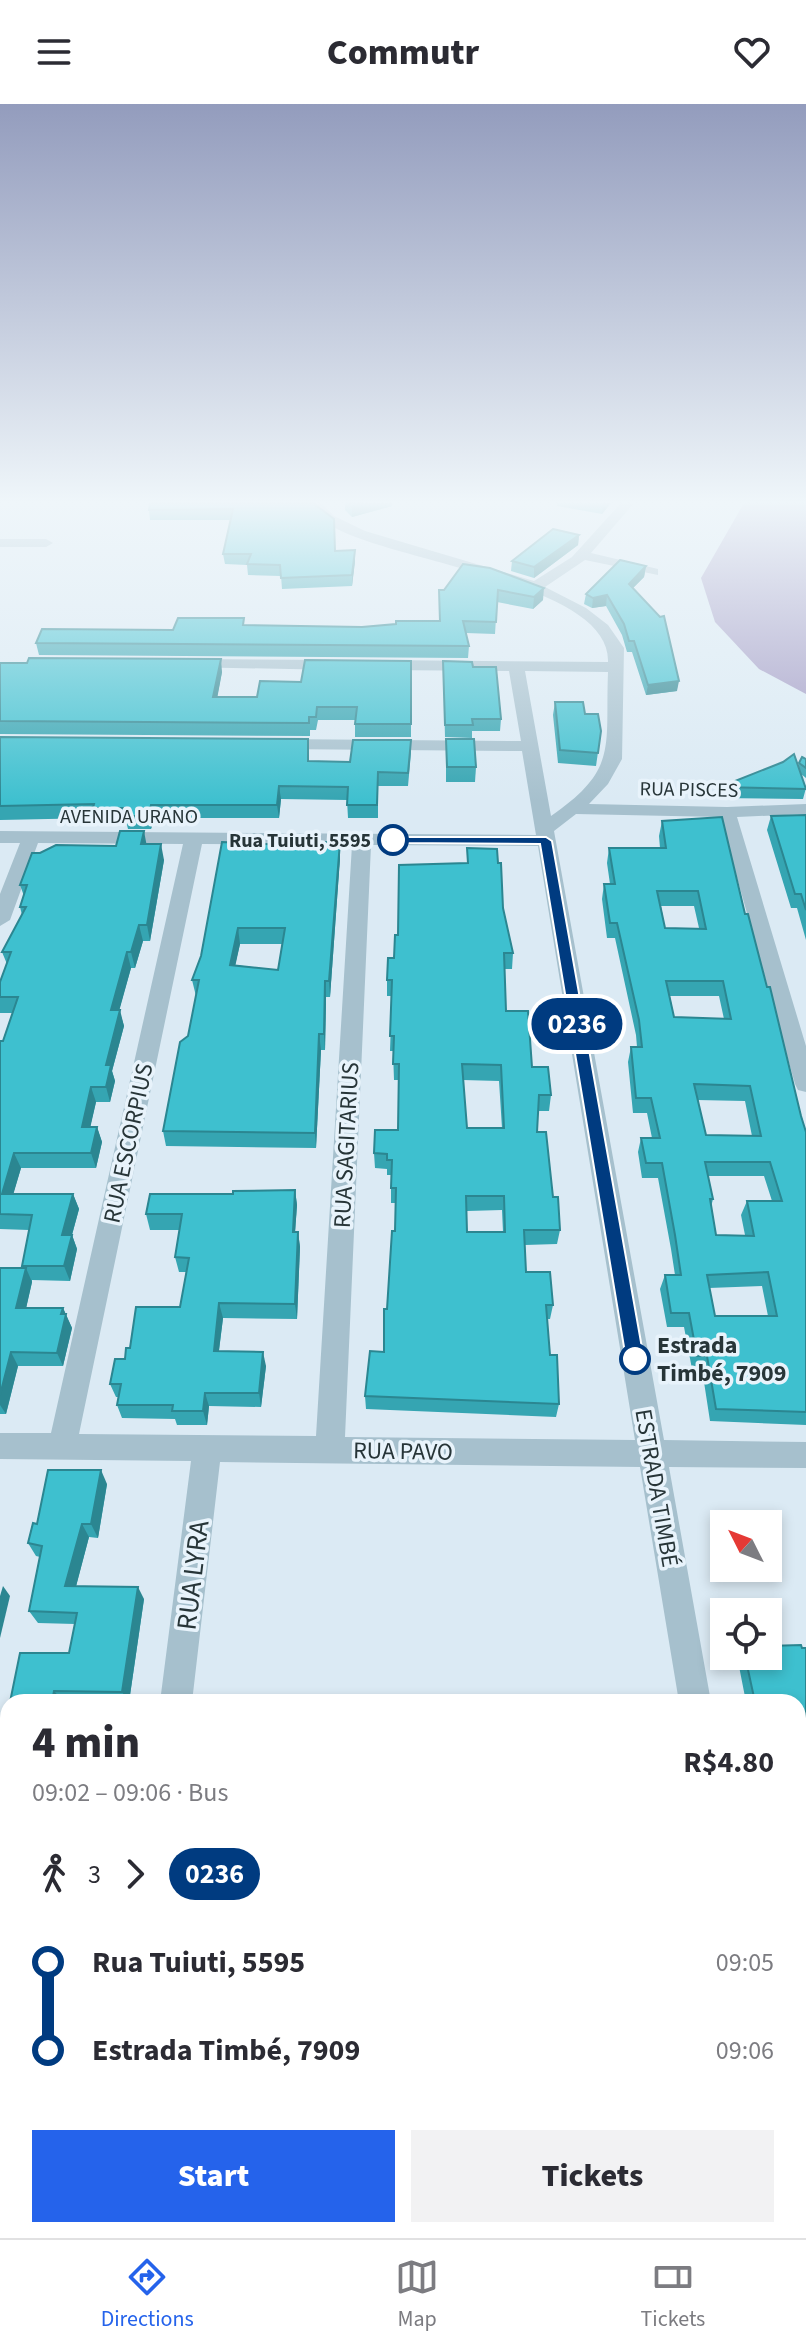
<!DOCTYPE html>
<html lang="en">
<head>
<meta charset="utf-8">
<style>
  body { margin:0; font-family:"Source Sans 3",sans-serif; background:#f2f2f3; color:#2b2b33; height:100vh; display:flex; flex-direction:column; font-size:30px; white-space:nowrap }
  * { box-sizing:border-box; margin:0 }
  p { font-size:26px; color:#7c7c81 }
  .icon { flex:none; width:44px; height:44px; fill:none; stroke:currentColor; stroke-width:2; stroke-linecap:round; stroke-linejoin:round }
  .map { position:relative; flex:1; overflow:hidden }
  .side { position:absolute; left:0px; top:1590px; width:806px; height:544px; display:flex; flex-direction:column; background:#fff; border-radius:24px 24px 0 0; box-shadow:0 4px 12px #0003 }
  .side>* { flex:none }
  .badge { padding:0 16px; border-radius:26px; font-size:28px; line-height:52px }
  .needle { width:52px; rotate:312deg }
  .buttons { position:absolute; left:710px; top:1406px; display:grid; gap:16px }
  .buttons a { display:grid; place-items:center; width:72px; height:72px; border-radius:0px; background:#fff; box-shadow:0 4px 12px #0003; font-size:40px }
  .map>.badge { position:absolute; translate:-50% -50%; box-shadow:0 0 0 4px #fff }
  .legs { display:flex; align-items:center; gap:12px; height:88px; padding:0 32px; font-size:26px }
  .legs p { margin-inline-start:auto }
  .head { display:flex; align-items:center; justify-content:space-between; height:136px; padding:0 32px }
  h1 { font-size:44px; font-weight:800; line-height:60px }
  .action { display:flex; gap:16px; margin-top:auto; padding:16px 32px }
  .action a { flex:1; height:92px; border-radius:0px; background:#2563eb; color:#fff; font-size:32px; font-weight:800; line-height:92px; text-align:center }
  .action a+a { background:#f2f2f3; color:#2b2b33 }
  ul { padding:0 32px; list-style:none }
  li { display:flex; align-items:center; gap:28px; height:88px; font-size:30px }
  li i { display:grid; place-items:center; width:12px; height:100%; margin:0 10px; background:currentColor }
  li i::after { content:''; width:20px; height:20px; margin:-10px; border:6px solid; border-radius:50%; background:#fff }
  li p { margin-inline-start:auto }
  li:first-child i { background:linear-gradient(#0000 50%,currentColor 0) }
  li:last-child i { background:linear-gradient(currentColor 50%,#0000 0) }
  header { display:flex; justify-content:space-between; align-items:center; height:104px; padding:0 32px; background:#fff; font-size:36px; font-weight:800 }
  .dock { display:flex; justify-content:space-around; align-items:center; height:112px; border-top:2px solid #e1e1e2; background:#fff; font-size:22px; color:#7c7c81 }
  .dock a { display:grid; justify-items:center; gap:4px }
  .dock .selected { color:#2563eb }
  .map>svg:first-child { display:block }
  .green { fill:#a29ac4 }
  .lines { fill:none; stroke-linecap:round; stroke-linejoin:round }
  .minor { fill:#a6c0cd; fill-rule:evenodd }
  .wall { fill:#35a5b2; fill-rule:evenodd }
  .shaded-wall { fill:#2b8691 }
  .building { fill:#3ec0cf; stroke:#2b8691; stroke-width:2; fill-rule:evenodd }
  .line-1 { fill:#003b80; stroke:#fff; stroke-width:2 }
  .stop-1-dot { fill:#fff; stroke:#003b80; stroke-width:4 }
  .labels { text-anchor:middle; stroke-width:7; stroke-linejoin:round; paint-order:stroke }
  .far-street-label { font-size:20px; fill:#273538; stroke:#e8f3fb }
  .far-stop-label { font-size:20px; font-weight:bold; fill:#273538; stroke:#e8f3fb; text-anchor:end }
  .street-label { font-size:24px; fill:#273538; stroke:#e8f3fb }
  .stop-label { font-size:24px; font-weight:bold; fill:#273538; stroke:#e8f3fb; text-anchor:start }
  .near-street-label { font-size:28px; fill:#273538; stroke:#e8f3fb }
</style>
</head>
<body>
<header><svg class="icon" aria-label="menu" viewBox="0 0 24 24"><path d="M4 6h16M4 12h16M4 18h16"/></svg>Commutr<svg class="icon" aria-label="heart" viewBox="0 0 24 24"><path d="M12 20l-8-8c-3-5 5-10 8-4 3-6 11-1 8 4z"/></svg></header>
<div class="map">
<svg width="806" height="2134" viewBox="0 0 806 2134">
  <rect width="100%" height="100%" fill="#dbeaf4"/>
  <polygon class="green" points="744,399 806,399 806,590 759,565 715,518 701,474"/>
  <g class="lines">
    <g class="minor">
      <path d="M308 399H321L334 412 365 427 534 477 572 453 621 399H634L591 449 658 465V471L585 456 545 483 586 504 608 521 624 544 622 655 608 680 589 700 727 703 806 700V710L737 713 806 942V988L798 986 795 980 720 713 576 710 554 727 664 1336 806 1338V1364L669 1363 711 1598H679L640 1363 220 1358 192 1598H160L191 1357 0 1355V1329H51L183 740 38 739 10 816 0 822V790L20 739H0V727L536 731 522 647 276 645 268 640 276 635 521 637 509 567 378 566 370 561 378 556 608 558C611 475 377 458 324 417 318 413 312 405 308 399ZM525 567 608 568C605 643 619 665 551 712ZM202 740 352 741 316 1332 79 1330ZM371 741 538 742 635 1336 345 1333Z"/>
      <polygon points="0,435 46,435 53,439 46,443 0,443"/>
      <polygon points="190,555 338,556 346,561 338,566 185,563 182,560"/>
      <rect x="0" y="1634" width="8" height="34"/>
      <rect x="746" y="2126" width="42" height="8"/>
    </g>
  </g>
  <g class="wall">
    <polygon points="313,399 335,447 355,457 352,482 282,485 281,472 248,471 247,461 225,460 223,450 231,416 150,416 149,406"/>
    <polygon points="345,399 392,399 392,402 352,413 345,406"/>
    <polygon points="557,399 611,399 602,410 557,402"/>
    <polygon points="579,431 578,441 534,474 511,467 512,457"/>
    <polygon points="463,460 543,496 533,505 497,498 495,530 466,529 469,542 468,554 39,551 36,539 245,521 362,523 439,517 444,486"/>
    <polygon points="646,462 644,473 633,484 677,587 646,591 632,548 627,548 622,531 606,502 592,504 584,500 586,490"/>
    <polygon points="411,557 411,633 355,633 355,616 318,616 316,626 310,626 310,632 0,630 0,559 222,568 217,593 257,593 301,578"/>
    <polygon points="443,557 473,563 501,615 500,627 472,627 472,634 445,633"/>
    <polygon points="555,598 585,610 601,627 596,662 558,659 553,611"/>
    <polygon points="0,633 309,648 309,657 350,658 411,636 411,649 408,682 378,682 378,714 348,714 347,696 281,695 279,714 154,714 151,725 128,725 126,717 96,717 96,714 0,716"/>
    <polygon points="446,635 476,663 475,678 446,678"/>
    <polygon points="806,655 806,674 801,670 806,684 803,695 718,694 720,683 798,661 799,659"/>
    <polygon points="806,711 806,836 797,804 791,804 767,726 771,712"/>
    <path d="M662 717 745 810 806 1028V1321L710 1317 702 1265H692L684 1223H667L660 1185 665 1171H675L671 1145 658 1074H642L638 1048 641 1034H652L647 1009H633L628 958 631 943H637L636 931 615 834H607L602 795 604 780H610L607 759 609 744H660L659 732ZM661 802H694L699 824H665ZM670 892H719L724 915 674 913ZM697 996 745 997 752 1032 706 1031ZM708 1072H764L772 1097H747L741 1111 745 1131H716L711 1103 713 1095ZM762 1182 768 1212H715L709 1184Z"/>
    <path d="M340 738V754L330 893H326L325 946H321L316 1044 166 1042 163 1027 188 932 196 892 192 876 309 742ZM240 840H282L278 866 235 861Z"/>
    <polygon points="147,740 164,756 150,837 143,837 135,864 131,864 119,906 124,922 112,967 115,977 110,998 96,998 90,1023 97,1023 102,1038 96,1064 21,1064 13,1090 73,1090 79,1105 72,1131 77,1145 70,1177 32,1176 32,1178 26,1204 63,1204 72,1224 63,1262 18,1262 6,1310 0,1310 0,1164 22,1164 22,1162 29,1126 0,1125 0,937 3,937 13,909 0,909 0,878 7,860 2,848 22,811 20,803 24,792 20,781 40,749"/>
    <path d="M467 744 503 804 513 849 512 865H504L506 907 532 963 551 991 549 1007H538L537 1028 560 1126 557 1140 525 1141 526 1168 553 1201 550 1215H547L550 1251 559 1300 556 1313 366 1305 365 1292 384 1248 395 1127V1099H391V1071H387V1065L375 1064 374 1049 398 1026V976H394L393 947H390L392 892H387V876L394 854 398 831 467 759ZM463 976 499 977 502 1024H467ZM502 1106 503 1128H467V1107Z"/>
    <polygon points="295,1086 297,1101 295,1128 298,1128 300,1143 297,1215 223,1214 219,1247 266,1262 261,1303 209,1302 207,1321 177,1321 175,1315 122,1314 117,1301 118,1293 116,1293 110,1280 130,1244 180,1203 186,1168 179,1168 175,1153 180,1126 150,1126 146,1110 233,1090"/>
    <polygon points="107,1380 98,1434 89,1433 76,1482 144,1495 129,1598 63,1597 63,1598 10,1598 69,1549 75,1520 38,1519 29,1507 40,1453 36,1452 28,1439 37,1420"/>
    <polygon points="802,1544 806,1544 806,1745 798,1745 798,1598 746,1598 737,1552 768,1552"/>
    <rect x="0" y="1749" width="8" height="66"/>
    <polygon points="806,1858 806,1898 798,1865 798,1861"/>
  </g>
  <g class="shaded-wall">
    <polygon points="364,399 392,399 392,402 352,413 352,402"/>
    <polygon points="604,399 611,399 602,410 603,400"/>
    <polygon points="579,431 578,441 534,474 534,463"/>
    <polygon points="355,446 355,457 352,482 352,471"/>
    <polygon points="646,462 644,473 627,490 629,480"/>
    <polygon points="544,484 543,496 533,505 534,493"/>
    <polygon points="607,491 606,502 592,504 593,494"/>
    <polygon points="221,555 222,568 215,606 213,593"/>
    <polygon points="679,577 677,587 646,591 648,581"/>
    <polygon points="279,682 281,695 279,714 277,701"/>
    <polygon points="151,701 154,714 151,725 149,712"/>
    <polygon points="144,727 147,743 141,740"/>
    <polygon points="340,738 340,754 330,893 329,877"/>
    <polygon points="161,740 164,756 150,837 147,821"/>
    <polygon points="139,821 143,837 135,864 131,848"/>
    <polygon points="238,824 240,840 232,877 230,861"/>
    <polygon points="127,848 131,864 115,922 111,906"/>
    <polygon points="325,877 326,893 325,946 324,930"/>
    <polygon points="120,906 124,922 112,967 115,977 110,998 106,983 106,961"/>
    <polygon points="319,930 321,946 316,1044 315,1029"/>
    <polygon points="91,983 96,998 87,1038 82,1023"/>
    <polygon points="97,1023 102,1038 96,1064 91,1049"/>
    <polygon points="14,1049 21,1064 9,1105 2,1090"/>
    <polygon points="295,1086 297,1101 294,1143 293,1128"/>
    <polygon points="73,1090 79,1105 68,1145 62,1131"/>
    <polygon points="298,1128 300,1143 297,1215 295,1200"/>
    <polygon points="72,1131 77,1145 70,1177 64,1162"/>
    <polygon points="26,1164 32,1178 23,1218 16,1204"/>
    <polygon points="219,1199 223,1214 217,1261 214,1247"/>
    <polygon points="63,1204 72,1224 63,1262 57,1249"/>
    <polygon points="11,1248 18,1262 6,1310 0,1301 0,1291"/>
    <polygon points="263,1248 266,1262 261,1303 259,1289"/>
    <polygon points="205,1289 209,1302 207,1321 203,1307"/>
    <polygon points="101,1366 107,1380 98,1434 91,1420"/>
    <polygon points="82,1420 89,1433 73,1494 65,1482"/>
    <polygon points="3,1482 10,1492 0,1534 0,1492"/>
    <polygon points="138,1483 144,1495 129,1598 122,1588"/>
    <polygon points="54,1587 63,1597 63,1598 52,1598"/>
  </g>
  <g class="building">
    <polygon points="150,399 313,399 334,415 335,447 355,446 352,471 281,474 280,461 247,460 251,450 223,450 233,405 149,406"/>
    <polygon points="348,399 364,399 352,402"/>
    <polygon points="553,425 579,431 534,463 512,457"/>
    <polygon points="620,456 646,462 629,480 660,513 664,512 679,577 648,581 634,537 629,537 624,520 607,491 593,494 586,490"/>
    <polygon points="463,460 490,464 544,484 534,493 498,486 496,518 463,517 469,542 36,539 42,525 173,526 178,514 244,514 243,521 362,523 396,520 396,517 440,517 439,486 444,486"/>
    <polygon points="29,554 221,555 213,593 257,593 260,577 301,578 305,556 411,557 411,620 355,620 357,603 317,603 316,613 309,613 309,619 0,617 0,559 27,559"/>
    <polygon points="443,557 472,558 473,563 496,563 501,615 472,615 473,621 445,621"/>
    <polygon points="555,598 583,598 585,610 598,610 601,627 598,649 560,646"/>
    <polygon points="0,633 308,635 308,657 350,658 353,636 411,636 408,669 378,668 377,701 347,701 348,683 279,682 277,701 151,701 149,712 125,712 126,704 93,704 94,700 0,702"/>
    <polygon points="446,635 474,635 476,663 447,663"/>
    <polygon points="794,650 806,685 720,683 783,658"/>
    <polygon points="802,653 806,655 806,664 799,659"/>
    <polygon points="806,711 806,806 801,790 795,790 771,712"/>
    <path d="M722 713 745 810H748L767 883H770L801 1012 806 1028V1308L716 1305 707 1252H697L689 1209H671L665 1171H681L675 1131 662 1059H646L641 1034H660L651 994H636L631 943H642L639 916 617 819H610L604 780H615L609 744H666L662 717ZM657 787H698L706 825 665 824ZM666 877H723L731 915 674 913ZM694 980 750 982 761 1032 706 1031ZM705 1058H770L782 1097H747L754 1132 716 1131 710 1095H713ZM768 1168 777 1212H715L707 1171Z"/>
    <polygon points="120,727 144,727 141,740 161,740 147,821 139,821 131,848 127,848 111,906 120,906 106,961 111,961 106,983 91,983 82,1023 97,1023 91,1049 14,1049 2,1090 73,1090 62,1131 72,1131 64,1162 22,1162 32,1111 0,1110 0,937 3,937 18,893 0,893 0,878 11,848 2,848 26,803 20,803 27,781 20,781 32,749 40,749 56,741 116,742"/>
    <path d="M222 738 309 742V738H340L329 877H325L324 930H319L315 1029 163 1027 180 938 188 932 199 876H192L201 852ZM238 824H285L278 866 230 861Z"/>
    <path d="M467 744 497 745 498 759H501L503 804 513 849H504L506 907H528L532 963H548L551 991H539L537 1028H546L553 1093H558L560 1126H524L526 1168H550L553 1201H546L550 1251H557L559 1300 365 1292 370 1247 384 1248V1205H387L392 1127H395L396 1084H391L392 1056H387V1050L374 1049 375 1026H398L399 960H393L394 932H390L392 876H387L388 854H394L395 831H398L399 761 468 759ZM462 960 501 961 504 1024H467ZM466 1092H504L505 1128H467Z"/>
    <polygon points="295,1086 293,1128 298,1128 295,1200 219,1199 214,1247 263,1248 259,1289 205,1289 203,1307 172,1307 173,1301 117,1301 121,1280 110,1280 115,1255 125,1255 126,1244 130,1244 136,1203 180,1203 189,1154 175,1153 182,1110 146,1110 150,1090 233,1090 233,1087"/>
    <polygon points="0,1164 26,1164 16,1204 63,1204 61,1210 66,1210 57,1249 11,1248 0,1291"/>
    <polygon points="48,1366 101,1366 91,1420 82,1420 65,1482 138,1483 122,1588 54,1587 52,1598 10,1598 20,1549 69,1549 77,1509 29,1507 42,1442 28,1439 33,1419 37,1420"/>
    <polygon points="801,1541 802,1544 806,1544 806,1740 803,1740 798,1716 798,1598 755,1598 745,1552 768,1552 768,1542"/>
    <rect x="0" y="1749" width="8" height="61"/>
    <rect x="0" y="1929" width="8" height="93"/>
  </g>
  <linearGradient id="sky" x2="0" y2="1"><stop stop-color="#939cbd"/><stop offset="0.57" stop-color="#eff6fa"/><stop offset="1" stop-color="#eff6fa" stop-opacity="0"/></linearGradient>
  <rect width="806" height="698" fill="url(#sky)"/>
  <polygon class="line-1" points="388,733 546,733 552,737 644,1255 641,1260 629,1260 626,1255 540,740 393,739 388,738"/>
  <g class="stop-1-dot">
    <circle cx="393" cy="736" r="14"/>
    <circle cx="635" cy="1255" r="14"/>
  </g>
  <g class="labels">
    <g class="far-street-label">
      <text transform="translate(689 685) rotate(1)" y="7">RUA PISCES</text>
      <text x="129" y="719">AVENIDA URANO</text>
    </g>
    <g class="far-stop-label">
      <text x="371" y="743">Rua Tuiuti, 5595</text>
    </g>
    <g class="street-label">
      <text transform="translate(128 1039) rotate(-78)" y="8">RUA ESCORPIUS</text>
      <text transform="translate(346 1041) rotate(-87)" y="8">RUA SAGITARIUS</text>
      <text transform="translate(403 1347) rotate(1)" y="8">RUA PAVO</text>
      <text transform="translate(657 1384) rotate(80)" y="8">ESTRADA TIMBÉ</text>
    </g>
    <g class="stop-label">
      <text x="657" y="1249">Estrada<tspan x="657" dy="28">Timbé, 7909</tspan></text>
    </g>
    <g class="near-street-label">
      <text transform="translate(192 1471) rotate(-83)" y="10">RUA LYRA</text>
    </g>
  </g>
</svg>
<div class="buttons">
<a><svg class="needle" viewBox="-14 -14 28 28"><path d="M0-13l5 13h-10z" fill="#e53935"/><path d="M0 13l5-13h-10z" fill="#7c7c81"/></svg></a>
<a><svg class="icon" aria-label="locate" viewBox="0 0 24 24"><circle cx="12" cy="12" r="6"/><path d="M12 2v4M12 18v4M2 12h4M18 12h4"/></svg></a>
</div>
<b class="badge" style="left:577px;top:920px;background:#003b80;color:#fff">0236</b>
<section class="side">
<div class="head"><div><h1>4 min</h1><p>09:02 – 09:06 · Bus</p></div><b>R$4.80</b></div>
<div class="legs"><svg class="icon" aria-label="walk" viewBox="0 0 24 24"><circle cx="13" cy="4" r="2"/><path d="M13 8l-2 6 4 7M11 14l-3 7M7 12l3-4h3l4 4"/></svg>3<svg class="icon" aria-label="forward" viewBox="0 0 24 24"><path d="M9 5l7 7-7 7"/></svg><b class="badge" style="background:#003b80;color:#fff">0236</b></div>
<ul>
<li><i style="color:#003b80"></i><b>Rua Tuiuti, 5595</b><p>09:05</p></li>
<li><i style="color:#003b80"></i><b>Estrada Timbé, 7909</b><p>09:06</p></li>
</ul>
<div class="action"><a>Start</a><a>Tickets</a></div>
</section>
</div>
<nav class="dock">
<a class="selected"><svg class="icon" aria-label="directions" viewBox="0 0 24 24"><path d="M12 3l9 9-9 9-9-9zM9 14v-3h6M13 9l2 2-2 2"/></svg>Directions</a>
<a><svg class="icon" aria-label="map" viewBox="0 0 24 24"><path d="M3 6l6-2 6 2 6-2v14l-6 2-6-2-6 2zM9 4v14M15 6v14"/></svg>Map</a>
<a><svg class="icon" aria-label="tickets" viewBox="0 0 24 24"><path d="M3 7h18v10H3zM15 7v10"/></svg>Tickets</a>
</nav>
</body>
</html>
